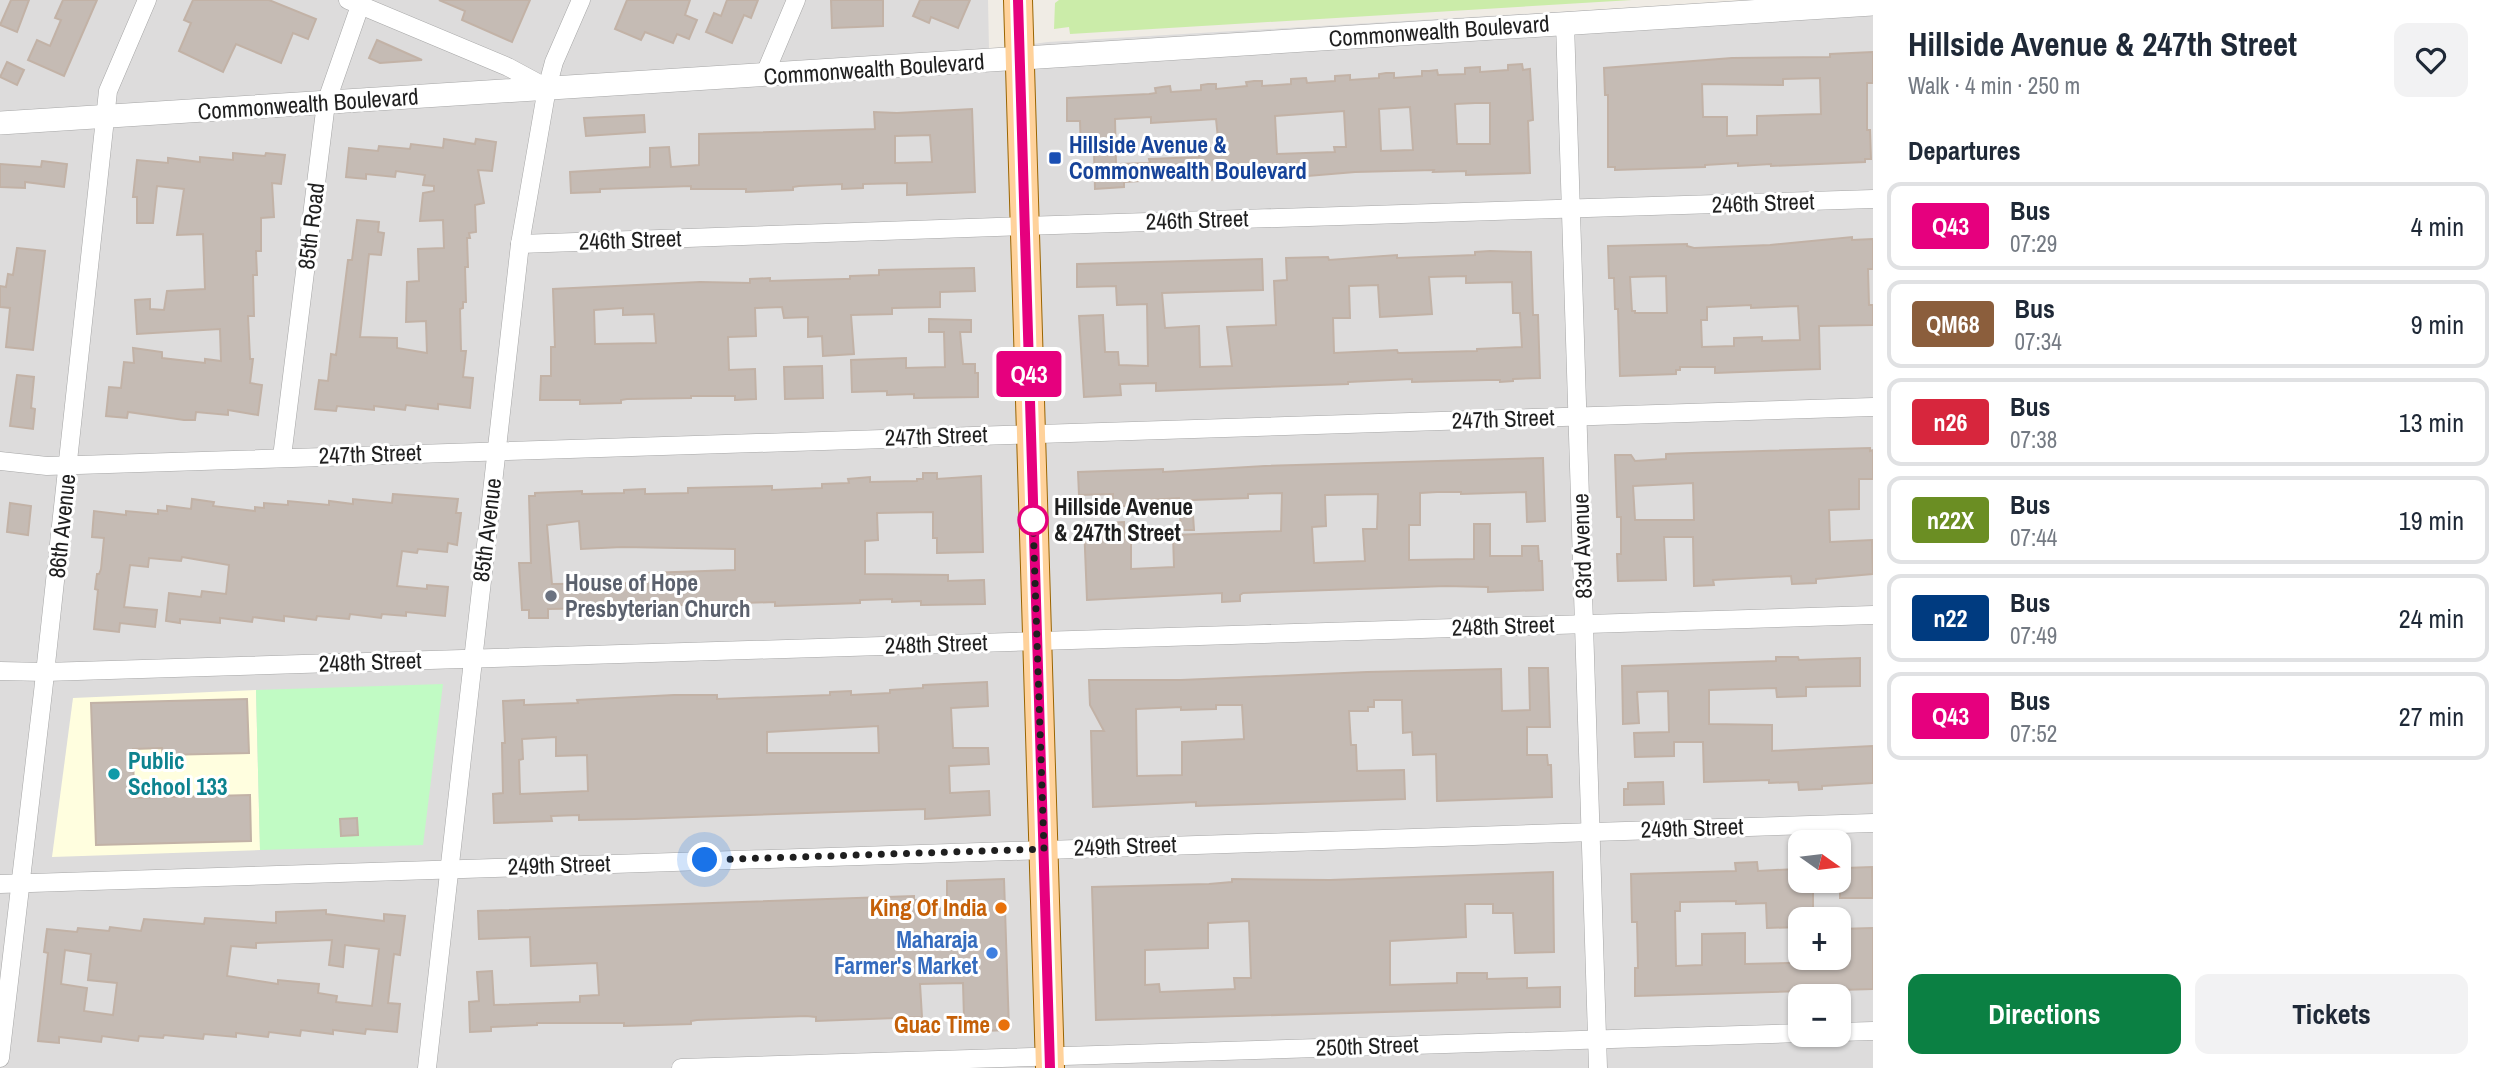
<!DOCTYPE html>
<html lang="en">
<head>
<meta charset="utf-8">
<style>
  body { margin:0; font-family:"Archivo Narrow",sans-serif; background:#f2f2f3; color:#1f2937; height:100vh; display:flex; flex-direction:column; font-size:26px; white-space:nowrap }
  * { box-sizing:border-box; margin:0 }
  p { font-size:23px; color:#747a83 }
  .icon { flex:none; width:38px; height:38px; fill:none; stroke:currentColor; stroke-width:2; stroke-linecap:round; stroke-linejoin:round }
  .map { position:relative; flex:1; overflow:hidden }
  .panel { display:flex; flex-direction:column; background:#fff; width:630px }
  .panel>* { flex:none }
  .badge { padding:0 14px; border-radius:5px; font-size:24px; line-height:46px }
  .needle { width:46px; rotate:104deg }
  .buttons { position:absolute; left:1788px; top:830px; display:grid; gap:14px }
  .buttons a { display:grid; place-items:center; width:63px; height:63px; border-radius:14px; background:#fff; box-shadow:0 2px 5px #0004; font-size:35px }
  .you { position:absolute; width:35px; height:35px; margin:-18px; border:5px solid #fff; border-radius:50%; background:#1a73e8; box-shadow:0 0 0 10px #1a73e833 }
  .map>.badge { position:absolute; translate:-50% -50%; box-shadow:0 0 0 4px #fff }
  h2 { padding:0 35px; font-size:26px; line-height:63px }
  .round { display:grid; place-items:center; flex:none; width:74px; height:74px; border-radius:14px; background:#f2f2f3 }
  .overview { display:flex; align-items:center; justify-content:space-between; height:119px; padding:0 35px }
  h1 { font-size:33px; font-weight:800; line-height:52px }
  .primary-button { display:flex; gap:14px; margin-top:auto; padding:14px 35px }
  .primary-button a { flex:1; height:80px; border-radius:14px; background:#0b8043; color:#fff; font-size:28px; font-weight:800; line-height:80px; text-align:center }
  .primary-button a+a { background:#f2f2f3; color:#1f2937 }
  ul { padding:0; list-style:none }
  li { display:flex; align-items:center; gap:21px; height:88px; margin:0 14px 10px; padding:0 21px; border:4px solid #e0e1e3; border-radius:14px }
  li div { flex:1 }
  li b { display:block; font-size:26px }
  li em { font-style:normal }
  li .badge { min-width:77px; font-weight:700; text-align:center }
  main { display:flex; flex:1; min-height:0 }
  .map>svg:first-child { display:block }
  .residential { fill:#dddcdc; fill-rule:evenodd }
  .education { fill:#fffedf }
  .grass { fill:#cbeca9 }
  .park { fill:#c1fbc4 }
  .building { fill:#c5bbb4; stroke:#c2b2a6; stroke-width:2; fill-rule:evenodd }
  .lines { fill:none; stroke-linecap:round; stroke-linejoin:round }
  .minor-casing { stroke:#a6a6a6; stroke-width:19 }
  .tertiary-casing { stroke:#a6a6a6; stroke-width:24 }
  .primary-casing { stroke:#9a6400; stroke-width:30 }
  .minor { stroke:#fff; stroke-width:18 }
  .tertiary { stroke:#fff; stroke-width:23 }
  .primary { stroke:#ffd29b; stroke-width:28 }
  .line-casing { stroke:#fff; stroke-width:16 }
  .line { stroke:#e6007e; stroke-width:10 }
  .walk { stroke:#1f1f1f; stroke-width:7; stroke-dasharray:0 12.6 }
  .transit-dot { fill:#1a4fb4; stroke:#fff; stroke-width:2.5 }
  .stop-dot { fill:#fff; stroke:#e6007e; stroke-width:3.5 }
  .worship-dot { fill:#6b7280; stroke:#fff; stroke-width:2.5 }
  .culture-dot { fill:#0f9aa8; stroke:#fff; stroke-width:2.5 }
  .food-dot { fill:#e8710a; stroke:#fff; stroke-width:2.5 }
  .shop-dot { fill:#3f7fe0; stroke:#fff; stroke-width:2.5 }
  .labels { text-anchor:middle; stroke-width:6; stroke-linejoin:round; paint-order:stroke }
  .street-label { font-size:23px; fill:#1f1f1f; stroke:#fff }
  .transit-label { font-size:23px; font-weight:bold; fill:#164399; stroke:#fff; text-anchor:start }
  .stop-label { font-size:23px; font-weight:bold; fill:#1f1f1f; stroke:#fff; text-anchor:start }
  .worship-label { font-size:23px; font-weight:bold; fill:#5b616d; stroke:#fff; text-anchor:start }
  .culture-label { font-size:23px; font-weight:bold; fill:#0d838f; stroke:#fff; text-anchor:start }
  .food-label { font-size:23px; font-weight:bold; fill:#c56008; stroke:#fff; text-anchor:end }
  .shop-label { font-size:23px; font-weight:bold; fill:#366cbe; stroke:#fff; text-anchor:end }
</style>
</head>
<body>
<main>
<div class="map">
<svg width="1873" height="1068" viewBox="0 0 1873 1068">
  <rect width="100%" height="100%" fill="#f0ece5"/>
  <path class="residential" d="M0 0H988L989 50 1048 42 1761 0H1873V1068H0ZM1801 842H1839V880H1801ZM1801 919H1839V957H1801ZM1801 996H1839V1034H1801Z"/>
  <polygon class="education" points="256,690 260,850 52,857 73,698"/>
  <polygon class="grass" points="1059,0 1632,0 1070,34 1069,27 1054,29 1055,3"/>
  <polygon class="park" points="443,684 423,845 260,850 256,690"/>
  <g class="building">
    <polygon points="11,0 29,0 17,32 0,25"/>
    <polygon points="63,0 97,0 64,76 28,60 37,40 50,46 61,20 55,18"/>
    <polygon points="193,0 269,0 316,19 308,39 293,33 281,63 236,44 223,72 179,51 191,23 184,20"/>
    <polygon points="439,0 530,0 512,42 462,20 465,11"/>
    <polygon points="627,0 690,0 685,15 697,20 689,39 677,34 673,43 645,32 641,40 615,29"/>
    <polygon points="727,0 758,0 751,18 744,15 732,43 706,32 714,13 721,16"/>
    <polygon points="831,0 883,0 883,26 832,28"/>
    <polygon points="920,0 970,0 958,28 931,17 929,23 913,16"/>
    <polygon points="377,40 422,60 380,63 369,58"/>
    <path d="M1873 52V83H1867V130H1870L1871 159H1865V162L1771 166V164L1738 166V163L1705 165V167L1615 170V167H1608V95H1605L1604 68 1732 58 1830 57V54ZM1820 78 1821 114 1757 116V135L1727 136V117H1703L1702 84 1783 85V79Z"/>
    <polygon points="7,62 24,70 17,85 0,77"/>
    <path d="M1522 64 1523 70 1530 69 1533 120 1528 121 1530 173 1466 175V171L1433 172 1434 170 1355 172 1284 178 1283 174 1221 176V179L1206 180V177L1124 182V187L1095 189 1094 152H1081L1080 121H1067V98L1149 94 1156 93 1155 88 1162 87 1170 86 1171 92 1201 90V85L1208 84H1216V89L1247 86 1246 82 1254 81H1262V86L1291 84V79L1306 78 1307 83 1335 81V76L1350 75V80L1379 78V74L1386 73H1394V78L1422 76V71H1429L1437 70 1438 75 1465 74V68L1480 67V72L1508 70V65ZM1475 103H1490V144H1457L1455 104ZM1410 107 1413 150 1381 151 1379 109ZM1344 111 1346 147H1334L1335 152 1277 154 1275 116ZM1151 117V123L1216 119 1219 148H1199V157L1149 159 1150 163 1116 164 1115 119Z"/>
    <path d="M972 109 975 192 907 195V183L863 184V188L842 189V184L799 186 793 187V190L768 191 746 192V189H691V186L600 189V192L571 193 570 172 650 167V148L669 147 671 167 699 165V134L875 129 874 112 897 113ZM930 135 932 162 895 163V136Z"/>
    <polygon points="644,115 645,132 586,136 584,118"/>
    <polygon points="444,139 475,144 476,139 496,142 492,171 478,170 484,203 475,205 476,232 469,233 470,238 467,238 468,267 465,267 466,302 463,302 463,308 460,309 461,351 466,351 463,377 473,378 470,408 438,404 438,409 406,405 405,410 374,406 374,410 337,406 336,411 315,409 319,380 328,381 331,354 336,355 348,260 352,260 357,220 379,222 378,232 384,233 381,255 369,254 360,337 397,338 397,348 427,353 426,321 406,322 407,282 419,281 418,249 444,248 443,220 420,221 423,193 434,191 434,186 423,185 425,175 396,171 395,177 366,174 366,179 346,177 349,148 378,151 379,146 410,149 411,144 443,148"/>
    <polygon points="233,153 265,156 266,153 285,155 281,184 272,183 274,217 261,218 261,251 256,251 257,275 253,275 254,316 248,316 250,359 253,359 250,383 262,385 258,415 228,410 228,415 196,412 195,420 184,420 128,412 127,418 106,416 109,387 121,388 124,362 134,363 133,348 162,352 162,358 205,363 205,359 221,361 220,329 137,334 135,300 150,299 150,309 164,310 167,291 205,289 203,234 177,235 184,189 157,186 153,223 137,223 137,197 133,197 137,160 168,163 168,158 200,162 200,157 233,160"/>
    <polygon points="42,161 67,164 64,187 25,182 25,188 0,187 0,164 41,167"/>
    <path d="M1852 237V240L1873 239V269H1868L1869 305H1873V325L1819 326 1820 369 1715 373V367H1680V370H1676V374L1620 376 1618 309H1615L1614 278H1609L1608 246 1687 244V246L1694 248 1770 245ZM1666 276 1667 313H1635V311H1632L1630 277ZM1751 305V308L1798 306 1800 340 1762 341V337L1734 338V346L1702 347 1701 320H1707V307Z"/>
    <polygon points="17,248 45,251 33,350 6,347 10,308 0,307 0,286 6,287 8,274 13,275"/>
    <path d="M1490 251 1531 252 1533 315H1538L1540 378 1513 379V381L1500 382V380H1488L1412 382V379L1348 382V384L1156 391V383L1120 384 1121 395 1084 397 1079 316 1103 315 1105 352H1118L1119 365 1148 366 1147 304 1117 305 1116 286 1077 287V264L1262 259 1263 290 1162 293 1165 328 1199 326 1200 367 1232 366 1227 327 1276 325 1274 281 1287 280 1286 258 1328 257 1329 260 1397 255V258L1475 255V252ZM1466 276V283L1512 282 1513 313H1520L1522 347 1477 349V351L1398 353 1397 350 1334 353 1333 318H1350L1349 286 1378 285 1380 317 1432 314 1429 277Z"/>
    <path d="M974 268 975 291 940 292V307L892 308V314L851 315 854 354 823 356 822 336 808 337V317L784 318 782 307 755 308 756 336 728 337 729 370 755 369 756 399 735 400V396H691V398L627 399 621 400V403L580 404V400H540L541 376H551V347H555L553 289 700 282 750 283V279L770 278V281L844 279H850V276L879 275V270ZM623 308V315L654 314 656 343 595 344 594 310Z"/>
    <polygon points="929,319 971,320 971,332 960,332 963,364 975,364 975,373 978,373 978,397 914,398 914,394 887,395 887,391 852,392 851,360 906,358 906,368 945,367 944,332 929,332"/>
    <polygon points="822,366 823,398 785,399 784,367"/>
    <polygon points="17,375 34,377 31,408 35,409 33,429 10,426"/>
    <path d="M1870 448V451L1873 450V479H1859V509L1829 510 1830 542 1872 540 1873 574 1816 579V583L1792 584 1791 576 1713 580 1714 585 1694 586 1693 537H1664L1666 580 1618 581 1617 554H1621V517H1617L1615 455H1631L1635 461 1666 459V454L1692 453ZM1693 483 1694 520H1635L1633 486Z"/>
    <path d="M1543 458 1545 521 1527 522 1526 492 1461 494V492H1437L1420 493V525H1409V560L1474 559V524H1490V556H1522V546H1538L1539 561H1542L1543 590 1488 592V587L1446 586 1243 593 1240 595V601L1222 602V593L1087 600 1084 524 1124 522V537L1131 536V569L1174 567 1173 535 1281 531 1282 493 1248 494V498L1192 500 1194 530H1181L1179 498 1148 500V506H1113V494L1079 495 1078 472 1163 469V472L1265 466ZM1378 494 1377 529H1363L1365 561 1314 563 1312 527 1326 526 1325 495Z"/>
    <path d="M923 473H937V479L981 476 983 552 937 553V538H933V512L877 513 878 540 865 541V574L948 575V581L984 580 985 604 921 605V601L892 602V599L860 600V603L775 606V602L651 606V611L632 612H611V609L602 608 548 609V618H529V610H522L519 563H531L529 496H535V493L582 491V494L624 493V490L645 489V494L688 493V488L772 486V490L822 488V484L849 483 848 479 870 477V482L917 481V479H923ZM579 521 581 549 622 547 735 549V570L646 573 647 583 552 584 547 525Z"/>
    <polygon points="393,494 458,499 456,513 461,513 457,545 448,543 447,552 418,549 417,553 402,551 397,586 427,589 427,585 448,587 445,616 406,612 406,616 382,614 381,618 350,614 349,619 317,616 316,620 284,616 284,621 253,617 252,622 220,618 220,623 180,619 180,623 166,621 169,593 201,597 202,591 226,594 229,565 182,557 181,561 149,558 148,567 130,565 124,607 157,610 155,627 120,623 119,632 94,629 98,590 95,589 97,574 99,574 101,569 104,538 92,537 94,511 126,515 126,511 158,514 158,510 167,511 167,506 191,509 192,499 214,502 213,506 255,511 255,507 264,508 264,503 288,505 288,501 329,505 329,501 353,504 353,499 392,503"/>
    <polygon points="10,503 31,506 28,535 7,532"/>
    <polygon points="1776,657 1798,657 1799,660 1860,658 1860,686 1806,687 1806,696 1777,697 1776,688 1709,690 1709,724 1772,725 1772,751 1873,746 1873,783 1822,786 1822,789 1799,790 1798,782 1769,783 1769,780 1704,782 1703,742 1674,742 1674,756 1635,757 1634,733 1669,732 1668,691 1637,692 1639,723 1623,724 1622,666 1776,661"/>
    <path d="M1529 668H1548L1550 727H1527V755H1547L1548 765H1551L1552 797 1437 801 1436 754 1413 755 1412 732 1403 733 1402 700H1374V707H1368V711H1349L1351 745H1356L1357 771 1404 770 1405 799 1196 806V802L1093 807 1091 731H1104L1090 705 1089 680H1181L1367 672 1501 669 1502 711 1530 710ZM1216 705H1242L1244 739 1182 742V775L1137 776 1136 709 1181 707V710L1216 709Z"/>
    <path d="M987 682 988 706 951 708 953 748H988L989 764 949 766 950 793 989 791 990 815 925 819V809L635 819 579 820V815L551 816 552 821 494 823 493 794 503 793 502 743H505L503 701 524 700V705L578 703 577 700 674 695H717V699L830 695V692L851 691V695L890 693V690L923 688V685ZM878 726 879 753H767V732ZM556 737V756L587 755 588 791 520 794 519 760 523 759 522 739Z"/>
    <polygon points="247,699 249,753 163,755 162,748 133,749 134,798 250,795 251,841 96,845 91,703"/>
    <polygon points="1663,782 1664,804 1624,805 1624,789 1628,789 1628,783"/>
    <polygon points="357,818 358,835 341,836 340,819"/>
    <polygon points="1757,862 1758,871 1796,869 1797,880 1813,880 1813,919 1801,919 1801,927 1767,928 1766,903 1736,904 1736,901 1680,902 1680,911 1675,911 1676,966 1702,965 1702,934 1745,933 1745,964 1839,962 1839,929 1873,928 1873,989 1635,996 1635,968 1638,968 1637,922 1632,922 1631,874 1736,871 1735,863"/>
    <polygon points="1872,867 1873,898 1840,898 1840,880 1846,880 1845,868"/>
    <path d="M1553 872 1554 952 1515 953 1513 913H1493V904H1465L1466 937 1390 941V985L1457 983V973H1487V979L1527 978V988L1560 987V1007L1096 1020 1092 887 1209 884 1232 882V879L1330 880ZM1249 921 1251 978H1234L1235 989 1160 992 1159 984 1145 985V950L1208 948V923Z"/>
    <polygon points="1004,879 1009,1030 957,1032 956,1018 964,1018 963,983 920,984 922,1017 816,1021 816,1017 806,1016 697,1020 691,1021 691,1024 624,1026 624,1023 537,1023 537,1025 491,1027 491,1031 470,1032 469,1002 479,1001 477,972 492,971 494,1005 580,1002 580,996 599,995 597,963 531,966 530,937 479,939 478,911 914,896 914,900 947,899 947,881"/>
    <path d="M326 910V914L384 921V914L405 916 400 955 394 954 388 1003 400 1004 397 1032 366 1029 365 1034 333 1030V1034L301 1030 300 1036 269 1032 268 1037 236 1033V1037L204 1034 203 1039 164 1035 163 1038 139 1036 138 1041 102 1036 101 1042 59 1037V1043L38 1041 48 953 44 952 47 929 77 932 78 928 109 931 110 927 141 931 144 919 204 924 205 918 276 923V912ZM332 940 329 965 343 967 345 945 379 949 372 1006 336 1002 337 996 318 993 319 984 278 980V984L227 976 231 946 256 948V943ZM65 950 91 954 88 980 117 983 113 1015 84 1011 87 988 61 984Z"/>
  </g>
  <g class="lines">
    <defs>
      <g id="minor">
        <polyline points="348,0 508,67 547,88"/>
        <polyline points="1565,23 1598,1068"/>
        <polyline points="764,76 796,0"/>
        <polyline points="520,244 1024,226 1873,199"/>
        <polyline points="282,457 326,103 362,0"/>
        <polyline points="0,461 47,466 1873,407"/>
        <polyline points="0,671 45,672 1873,615"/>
        <polyline points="0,884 1873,823"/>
        <polyline points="1839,1032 1873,1031"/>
        <polyline points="0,1058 43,692 108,91 147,0"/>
        <polyline points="427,1068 520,244 547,88 554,62 581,0"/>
        <polyline points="681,1068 1801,1033"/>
      </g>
      <polyline id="tertiary" points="0,123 1873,4"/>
      <polyline id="primary" points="1018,0 1050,1068"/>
    </defs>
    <use href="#minor" class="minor-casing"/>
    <use href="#tertiary" class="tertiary-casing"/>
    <use href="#primary" class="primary-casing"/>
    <use href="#minor" class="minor"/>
    <use href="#tertiary" class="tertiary"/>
    <use href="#primary" class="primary"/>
  </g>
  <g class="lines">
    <defs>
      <polyline id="line" points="1018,0 1050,1068"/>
    </defs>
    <use href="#line" class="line-casing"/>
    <use href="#line" class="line"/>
    <polyline class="walk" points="705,860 1044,849 1033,520"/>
  </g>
  <rect class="transit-dot" x="1048" y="151" width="14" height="14" rx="3.5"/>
  <circle class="stop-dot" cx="1033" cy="520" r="14"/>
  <circle class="worship-dot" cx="551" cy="596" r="7"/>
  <circle class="culture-dot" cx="114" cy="774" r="7"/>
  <g class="food-dot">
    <circle cx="1001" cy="908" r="7"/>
    <circle cx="1004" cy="1025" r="7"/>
  </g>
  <circle class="shop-dot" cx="992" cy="953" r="7"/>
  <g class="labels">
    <g class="street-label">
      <text transform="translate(1439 31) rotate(-4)" y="8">Commonwealth Boulevard</text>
      <text transform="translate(874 69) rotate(-4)" y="8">Commonwealth Boulevard</text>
      <text transform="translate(308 104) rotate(-4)" y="8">Commonwealth Boulevard</text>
      <text transform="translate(1763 203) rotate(-2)" y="8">246th Street</text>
      <text transform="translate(1197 220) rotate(-2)" y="8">246th Street</text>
      <text transform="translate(311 226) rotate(-83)" y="8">85th Road</text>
      <text transform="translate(630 240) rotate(-2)" y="8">246th Street</text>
      <text transform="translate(1503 419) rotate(-2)" y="8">247th Street</text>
      <text transform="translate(936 436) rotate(-2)" y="8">247th Street</text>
      <text transform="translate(370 454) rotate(-2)" y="8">247th Street</text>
      <text transform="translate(62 526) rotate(-84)" y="8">86th Avenue</text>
      <text transform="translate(487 530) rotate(-83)" y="8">85th Avenue</text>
      <text transform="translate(1582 546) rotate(-92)" y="8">83rd Avenue</text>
      <text transform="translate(1503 626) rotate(-2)" y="8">248th Street</text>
      <text transform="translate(936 644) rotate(-2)" y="8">248th Street</text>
      <text transform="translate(370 662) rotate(-2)" y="8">248th Street</text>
      <text transform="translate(1692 828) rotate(-2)" y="8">249th Street</text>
      <text transform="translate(1125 846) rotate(-2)" y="8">249th Street</text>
      <text transform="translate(559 865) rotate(-2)" y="8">249th Street</text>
      <text transform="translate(1367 1046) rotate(-2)" y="8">250th Street</text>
    </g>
    <g class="transit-label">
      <text x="1069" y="153">Hillside Avenue &amp;<tspan x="1069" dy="26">Commonwealth Boulevard</tspan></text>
    </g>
    <g class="stop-label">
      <text x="1054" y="515">Hillside Avenue<tspan x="1054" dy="26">&amp; 247th Street</tspan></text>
    </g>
    <g class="worship-label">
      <text x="565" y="591">House of Hope<tspan x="565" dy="26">Presbyterian Church</tspan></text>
    </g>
    <g class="culture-label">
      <text x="128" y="769">Public<tspan x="128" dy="26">School 133</tspan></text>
    </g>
    <g class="food-label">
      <text x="987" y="916">King Of India</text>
      <text x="990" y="1033">Guac Time</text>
    </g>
    <g class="shop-label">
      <text x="978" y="948">Maharaja<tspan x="978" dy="26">Farmer's Market</tspan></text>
    </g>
  </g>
</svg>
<div class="buttons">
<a><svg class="needle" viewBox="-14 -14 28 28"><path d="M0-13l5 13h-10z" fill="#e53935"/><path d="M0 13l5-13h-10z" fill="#747a83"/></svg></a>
<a>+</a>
<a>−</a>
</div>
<div class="you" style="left:705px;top:860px"></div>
<b class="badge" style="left:1029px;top:374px;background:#e6007e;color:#fff">Q43</b>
</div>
<section class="panel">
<div class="overview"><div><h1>Hillside Avenue &amp; 247th Street</h1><p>Walk · 4 min · 250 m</p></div><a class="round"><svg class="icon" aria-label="heart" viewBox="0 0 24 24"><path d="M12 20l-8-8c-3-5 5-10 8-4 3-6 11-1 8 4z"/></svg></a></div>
<h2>Departures</h2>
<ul>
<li><span class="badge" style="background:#e6007e;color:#fff">Q43</span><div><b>Bus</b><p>07:29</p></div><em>4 min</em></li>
<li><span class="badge" style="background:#8b5e3c;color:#fff">QM68</span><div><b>Bus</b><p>07:34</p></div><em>9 min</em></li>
<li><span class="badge" style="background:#d7263d;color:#fff">n26</span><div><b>Bus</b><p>07:38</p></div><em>13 min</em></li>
<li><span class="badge" style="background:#6b8e23;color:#fff">n22X</span><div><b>Bus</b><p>07:44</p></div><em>19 min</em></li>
<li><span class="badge" style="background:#003b80;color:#fff">n22</span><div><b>Bus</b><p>07:49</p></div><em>24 min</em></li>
<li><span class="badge" style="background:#e6007e;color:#fff">Q43</span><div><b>Bus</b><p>07:52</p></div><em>27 min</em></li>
</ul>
<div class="primary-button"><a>Directions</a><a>Tickets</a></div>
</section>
</main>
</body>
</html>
